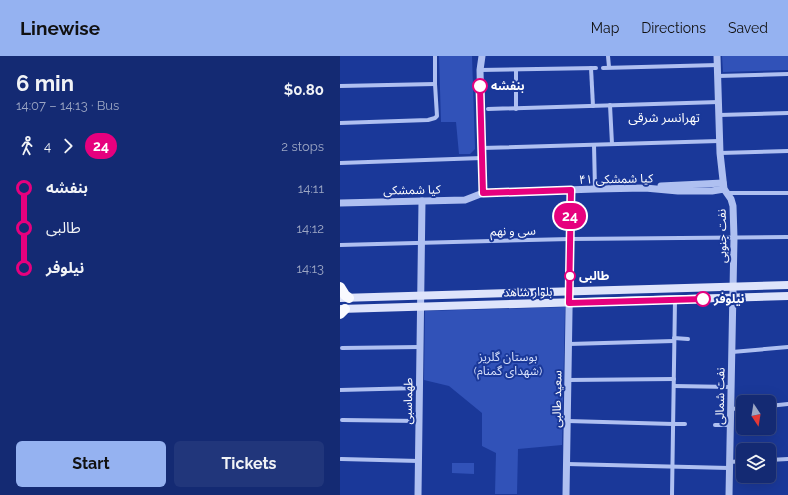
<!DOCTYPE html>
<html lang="en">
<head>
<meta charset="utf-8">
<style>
  body { margin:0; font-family:Raleway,"Noto Sans Arabic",sans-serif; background:#21367b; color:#f1f3f6; height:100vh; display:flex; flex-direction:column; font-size:15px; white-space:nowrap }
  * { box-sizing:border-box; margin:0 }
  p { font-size:13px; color:#9da7c4 }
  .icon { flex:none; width:22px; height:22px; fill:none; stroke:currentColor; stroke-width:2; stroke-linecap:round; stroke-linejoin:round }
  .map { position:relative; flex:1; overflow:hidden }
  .drawer { display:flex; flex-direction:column; background:#142a73; width:340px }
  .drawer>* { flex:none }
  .badge { padding:0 8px; border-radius:13px; font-size:14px; line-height:26px }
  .needle { width:26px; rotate:168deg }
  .fabs { position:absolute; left:396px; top:339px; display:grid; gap:8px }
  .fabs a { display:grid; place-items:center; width:40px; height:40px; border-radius:6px; background:#142a73; box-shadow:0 4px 16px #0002,0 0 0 1px #334685; font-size:20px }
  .map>.badge { position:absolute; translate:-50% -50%; box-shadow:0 0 0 2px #fff }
  .legs { display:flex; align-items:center; gap:6px; height:44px; padding:0 16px; font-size:13px }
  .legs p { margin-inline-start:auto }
  .headline { display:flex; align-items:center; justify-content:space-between; height:68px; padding:0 16px }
  h1 { font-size:22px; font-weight:700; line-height:30px }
  .action { display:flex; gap:8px; margin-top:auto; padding:8px 16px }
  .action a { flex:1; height:46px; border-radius:6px; background:#95b2f1; color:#111; font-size:16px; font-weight:700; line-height:46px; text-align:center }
  .action a+a { background:#21367b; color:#f1f3f6 }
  ul { padding:0 16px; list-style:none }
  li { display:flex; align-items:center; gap:14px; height:40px; font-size:15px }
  li i { display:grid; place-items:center; width:6px; height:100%; margin:0 5px; background:currentColor }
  li i::after { content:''; width:10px; height:10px; margin:-5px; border:3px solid; border-radius:50%; background:#142a73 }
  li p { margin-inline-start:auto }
  li:first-child i { background:linear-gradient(#0000 50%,currentColor 0) }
  li:last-child i { background:linear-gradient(currentColor 50%,#0000 0) }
  header { display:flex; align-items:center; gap:24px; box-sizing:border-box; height:56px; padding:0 20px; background:#95b2f1; color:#111 }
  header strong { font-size:19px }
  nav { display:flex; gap:22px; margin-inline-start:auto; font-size:14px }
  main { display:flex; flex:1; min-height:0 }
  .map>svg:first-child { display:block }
  .green { fill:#3152b8 }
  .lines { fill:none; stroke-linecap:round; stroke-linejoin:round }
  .minor { stroke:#afc0f1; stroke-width:4 }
  .tertiary { stroke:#afc0f1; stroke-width:7 }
  .secondary { stroke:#dee4fb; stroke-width:8 }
  .primary { stroke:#f9faff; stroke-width:10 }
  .line-1-casing { stroke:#fff; stroke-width:9 }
  .line-1 { stroke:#e6007e; stroke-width:6 }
  .stop-1-dot { fill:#fff; stroke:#e6007e; stroke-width:2 }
  .labels { text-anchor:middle; stroke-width:4; stroke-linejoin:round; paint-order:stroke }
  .stop-label { font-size:12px; font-weight:bold; fill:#fff; stroke:#1a3899; text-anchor:start }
  .street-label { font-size:12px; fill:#fff; stroke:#1a3899 }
  .park-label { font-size:12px; fill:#d7e0fb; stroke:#1a3899 }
  .neighbourhood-label { font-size:13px; fill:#fff; stroke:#1a3899 }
</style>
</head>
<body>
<header>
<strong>Linewise</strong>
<nav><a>Map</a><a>Directions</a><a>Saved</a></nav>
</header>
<main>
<section class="drawer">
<div class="headline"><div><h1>6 min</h1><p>14:07 – 14:13 · Bus</p></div><b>$0.80</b></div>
<div class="legs"><svg class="icon" aria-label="walk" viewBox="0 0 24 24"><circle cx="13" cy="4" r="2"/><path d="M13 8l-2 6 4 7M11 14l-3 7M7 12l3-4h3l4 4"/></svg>4<svg class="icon" aria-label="forward" viewBox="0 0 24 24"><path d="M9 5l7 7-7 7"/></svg><b class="badge" style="background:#e6007e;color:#fff">24</b><p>2 stops</p></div>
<ul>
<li><i style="color:#e6007e"></i><b>بنفشه</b><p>14:11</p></li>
<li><i style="color:#e6007e"></i><span>طالبی</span><p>14:12</p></li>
<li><i style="color:#e6007e"></i><b>نیلوفر</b><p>14:13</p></li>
</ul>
<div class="action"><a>Start</a><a>Tickets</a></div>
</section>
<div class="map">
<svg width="448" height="439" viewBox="0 0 448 439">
  <rect width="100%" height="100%" fill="#1a3899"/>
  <g class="green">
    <polygon points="99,0 132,0 135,93 130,98 119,98 116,66 101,66"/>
    <polygon points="382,0 448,0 448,14 383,16"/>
    <polygon points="225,251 222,389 178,393 177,438 155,438 156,397 142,390 142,357 109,330 84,324 85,255"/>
    <polygon points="112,407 134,407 134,418 112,417"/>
  </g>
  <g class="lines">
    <g class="minor">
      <polyline points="268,0 269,11"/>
      <polyline points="251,12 253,50"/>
      <polyline points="263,12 378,9"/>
      <polyline points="140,14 256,12"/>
      <polyline points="176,14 176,53"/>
      <polyline points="378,20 448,18"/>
      <polyline points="0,30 95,28"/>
      <polyline points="270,49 272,88"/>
      <polyline points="148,53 379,46"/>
      <polyline points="379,59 448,57"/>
      <polyline points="0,67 88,64 95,62 97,60 95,28 95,0"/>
      <polyline points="254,89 255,133"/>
      <polyline points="142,92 379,85"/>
      <polyline points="380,97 448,95"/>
      <polyline points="0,107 142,102"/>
      <polyline points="388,137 448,137"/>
      <polyline points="0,189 230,183 448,181"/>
      <polyline points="334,282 348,283"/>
      <polyline points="229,288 334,285"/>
      <polyline points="2,292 80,291"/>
      <polyline points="392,296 448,291"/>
      <polyline points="228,324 334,323"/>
      <polyline points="334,330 391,331"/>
      <polyline points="0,334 79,332"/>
      <polyline points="429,350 448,348"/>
      <polyline points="391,353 403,352"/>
      <polyline points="2,364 79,365"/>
      <polyline points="228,365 333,368"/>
      <polyline points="333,368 345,368"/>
      <polyline points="375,369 390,369"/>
      <polyline points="1,403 79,405"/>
      <polyline points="429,404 448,403"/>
      <polyline points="390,406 403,405"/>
      <polyline points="227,408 389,412"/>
      <polyline points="332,439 335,244"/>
    </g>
    <g class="tertiary">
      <polyline points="142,0 140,14 143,137"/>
      <polyline points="377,0 380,97 384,133 391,143 393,150 394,182 389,439"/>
      <polyline points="321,130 383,127"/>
      <polyline points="0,147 125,144 143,137 255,133 305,132 338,135 372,135 384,133"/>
      <polyline points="78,439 82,145"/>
      <polyline points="226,439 231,134"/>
    </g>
    <g class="secondary">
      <polyline points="0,242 448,229"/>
      <polyline points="0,253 448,240"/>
    </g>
    <g class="primary">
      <polyline points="0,231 5,239 9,242"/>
      <polyline points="0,258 5,253"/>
    </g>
  </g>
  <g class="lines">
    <defs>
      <polyline id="line-1" points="140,30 143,137 231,134 229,247 363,243"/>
    </defs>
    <use href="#line-1" class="line-1-casing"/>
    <use href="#line-1" class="line-1"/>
  </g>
  <g class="stop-1-dot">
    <circle cx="140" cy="30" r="7"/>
    <circle cx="230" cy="220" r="5"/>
    <circle cx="363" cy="243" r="7"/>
  </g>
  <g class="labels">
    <g class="stop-label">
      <text x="151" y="34">بنفشه</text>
      <text x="239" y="224">طالبی</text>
      <text x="374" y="247">نیلوفر</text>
    </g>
    <g class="street-label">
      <text transform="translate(276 123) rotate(-1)" y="4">۴۱ کیا شمشکی</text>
      <text transform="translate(72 134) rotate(-1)" y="4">کیا شمشکی</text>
      <text transform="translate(173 175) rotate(-1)" y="4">سی و نهم</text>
      <text transform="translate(382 180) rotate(-91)" y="4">نفت جنوبی</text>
      <text transform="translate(188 236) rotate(-1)" y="4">بلوار شاهد</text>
      <text transform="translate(380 340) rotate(-89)" y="4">نفت شمالی</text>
      <text transform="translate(217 343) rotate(-89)" y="4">سعید طالبی</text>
      <text transform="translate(68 345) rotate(-89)" y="4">طهماسبی</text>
    </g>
    <g class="park-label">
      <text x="168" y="305">بوستان گلریز<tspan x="168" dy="14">(شهدای گمنام)</tspan></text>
    </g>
    <g class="neighbourhood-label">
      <text x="324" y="66">تهرانسر شرقی</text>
    </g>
  </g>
</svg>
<div class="fabs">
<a><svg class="needle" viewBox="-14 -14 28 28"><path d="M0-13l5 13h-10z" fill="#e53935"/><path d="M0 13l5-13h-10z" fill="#9da7c4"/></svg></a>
<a><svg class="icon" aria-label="layers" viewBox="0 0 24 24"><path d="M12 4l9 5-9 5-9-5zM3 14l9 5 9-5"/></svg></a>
</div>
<b class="badge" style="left:230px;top:160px;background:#e6007e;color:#fff">24</b>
</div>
</main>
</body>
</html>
